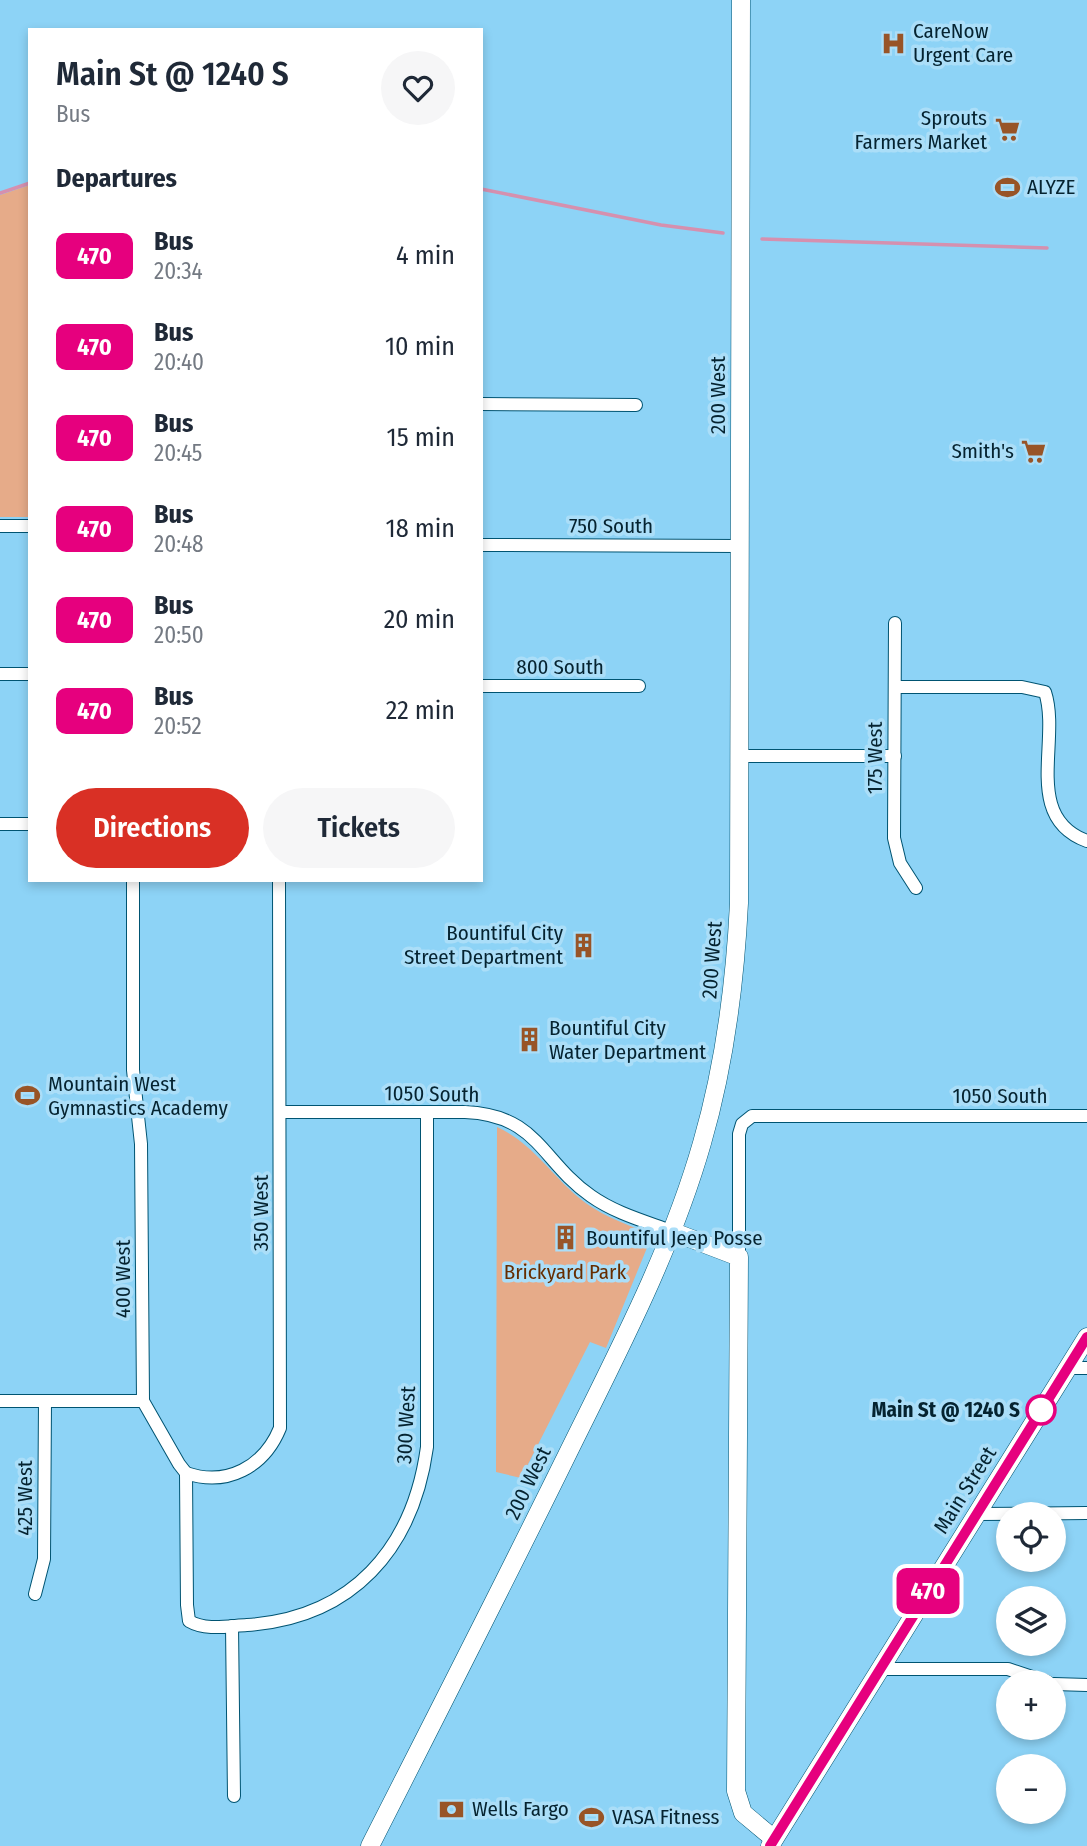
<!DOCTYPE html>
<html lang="en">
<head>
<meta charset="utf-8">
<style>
  body { margin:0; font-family:"Fira Sans Condensed",sans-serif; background:#f6f6f7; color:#1f2937; height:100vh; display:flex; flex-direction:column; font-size:26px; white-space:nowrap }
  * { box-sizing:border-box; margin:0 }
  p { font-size:23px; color:#747a83 }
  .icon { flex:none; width:38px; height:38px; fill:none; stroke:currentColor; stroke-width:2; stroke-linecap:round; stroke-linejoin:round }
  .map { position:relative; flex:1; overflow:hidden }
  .drawer { position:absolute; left:28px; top:28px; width:455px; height:854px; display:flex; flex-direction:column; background:#fff; border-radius:0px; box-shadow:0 4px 10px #0003 }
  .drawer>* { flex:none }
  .badge { padding:0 14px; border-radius:10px; font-size:24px; line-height:46px }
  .controls { position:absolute; left:996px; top:1502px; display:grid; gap:14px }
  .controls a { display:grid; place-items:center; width:70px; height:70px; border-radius:50%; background:#fff; box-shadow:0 4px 10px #0003; font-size:35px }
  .map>.badge { position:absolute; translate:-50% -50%; box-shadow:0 0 0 4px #fff }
  h2 { padding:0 28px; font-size:26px; line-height:63px }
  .round { display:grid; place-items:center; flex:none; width:74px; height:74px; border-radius:37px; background:#f6f6f7 }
  .headline { display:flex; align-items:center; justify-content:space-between; height:119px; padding:0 28px }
  h1 { font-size:33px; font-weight:600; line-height:52px }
  .action { display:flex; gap:14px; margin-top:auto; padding:14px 28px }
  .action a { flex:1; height:80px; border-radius:42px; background:#d93025; color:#fff; font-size:28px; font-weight:600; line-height:80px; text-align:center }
  .action a+a { background:#f6f6f7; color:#1f2937 }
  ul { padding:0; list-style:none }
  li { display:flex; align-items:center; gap:21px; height:91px; padding:0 28px }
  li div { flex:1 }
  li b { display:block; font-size:26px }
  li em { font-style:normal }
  li .badge { min-width:77px; font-weight:700; text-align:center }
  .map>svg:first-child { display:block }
  .green { fill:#e6ab89 }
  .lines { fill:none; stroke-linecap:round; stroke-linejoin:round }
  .stream { stroke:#d590af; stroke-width:3.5 }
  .street-casing { stroke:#005472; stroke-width:14 }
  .secondary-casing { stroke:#005472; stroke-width:19 }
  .street { stroke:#fff; stroke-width:12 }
  .secondary { stroke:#fff; stroke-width:18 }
  .line-casing { stroke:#fff; stroke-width:16 }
  .line { stroke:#e6007e; stroke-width:10 }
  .stop-dot { fill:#fff; stroke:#e6007e; stroke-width:3.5 }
  .labels { text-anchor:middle; stroke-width:7; stroke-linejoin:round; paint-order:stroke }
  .poi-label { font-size:21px; fill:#052330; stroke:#abdef8; text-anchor:start }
  .street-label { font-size:21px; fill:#052330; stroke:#abdef8 }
  .park-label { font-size:21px; fill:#662d00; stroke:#abdef8 }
  .stop-label { font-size:21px; font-weight:bold; fill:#052330; stroke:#abdef8; text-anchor:end }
</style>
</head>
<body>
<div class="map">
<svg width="1087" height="1846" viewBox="0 0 1087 1846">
  <rect width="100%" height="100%" fill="#8dd3f6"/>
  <g class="green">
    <polygon points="30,185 30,517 0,517 0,195"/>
    <path d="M497 1127C531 1142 550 1173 578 1197 598 1214 621 1222 645 1232L651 1238 606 1348 590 1342 521 1478 496 1472Z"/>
  </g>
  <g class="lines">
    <g class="stream">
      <polyline points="481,189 661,225 723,233"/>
      <polyline points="0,193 30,183"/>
      <polyline points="762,239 1047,248"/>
    </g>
    <defs>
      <g id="street">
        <polyline points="481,404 636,405"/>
        <polyline points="0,526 30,526"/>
        <polyline points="481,545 740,546"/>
        <polyline points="895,623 894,838 900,863 916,888"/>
        <polyline points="0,674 30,674"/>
        <polyline points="481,686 639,686"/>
        <path d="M895 687H1022L1045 692C1061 741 1022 817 1087 841"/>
        <polyline points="740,756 895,756"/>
        <polyline points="0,824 30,824"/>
        <path d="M133 880V1070L141 1144 143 1401 179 1464 186 1473 187 1605 189 1621C206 1631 228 1626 247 1625 352 1618 413 1549 427 1447V1112"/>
        <path d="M280 1112H465C538 1115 541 1161 591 1196 615 1213 644 1221 671 1231"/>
        <polyline points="739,1257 739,1134 742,1124 752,1116 1087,1116"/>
        <polyline points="1068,1368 1087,1368"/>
        <polyline points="0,1401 143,1401"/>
        <path d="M186 1473C227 1487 264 1467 280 1428L279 880"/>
        <polyline points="977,1514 1087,1513"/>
        <polyline points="35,1594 44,1559 45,1401"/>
        <polyline points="232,1626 234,1796"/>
        <polyline points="880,1669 1008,1669 1047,1682"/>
        <polyline points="1054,1684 1087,1685"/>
      </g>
      <g id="secondary">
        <polyline points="671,1231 739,1257 736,1791 743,1813 774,1839"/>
        <path d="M370 1846C435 1718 500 1591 563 1463 614 1359 670 1255 702 1143 725 1064 735 984 739 903L741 0"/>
        <polyline points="770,1846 1087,1337"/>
      </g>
    </defs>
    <use href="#street" class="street-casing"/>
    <use href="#secondary" class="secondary-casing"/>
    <use href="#street" class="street"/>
    <use href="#secondary" class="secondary"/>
  </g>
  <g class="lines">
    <defs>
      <polyline id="line" points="770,1846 1087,1337"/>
    </defs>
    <use href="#line" class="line-casing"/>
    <use href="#line" class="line"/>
  </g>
  <defs>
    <symbol id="hospital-bare" viewBox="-9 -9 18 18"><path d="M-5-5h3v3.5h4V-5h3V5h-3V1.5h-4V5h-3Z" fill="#985427" stroke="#abdef8" stroke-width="2.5" paint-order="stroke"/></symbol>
    <symbol id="supermarket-bare" viewBox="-9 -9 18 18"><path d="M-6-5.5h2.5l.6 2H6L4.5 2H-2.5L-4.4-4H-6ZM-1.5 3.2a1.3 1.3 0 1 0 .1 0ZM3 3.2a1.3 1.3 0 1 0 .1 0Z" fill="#985427" stroke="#abdef8" stroke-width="2.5" paint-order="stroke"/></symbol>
    <symbol id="stadium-bare" viewBox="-9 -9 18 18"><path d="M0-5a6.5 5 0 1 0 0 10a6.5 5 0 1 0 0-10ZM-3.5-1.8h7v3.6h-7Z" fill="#985427" stroke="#abdef8" stroke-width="2.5" paint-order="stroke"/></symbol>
    <symbol id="building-bare" viewBox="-9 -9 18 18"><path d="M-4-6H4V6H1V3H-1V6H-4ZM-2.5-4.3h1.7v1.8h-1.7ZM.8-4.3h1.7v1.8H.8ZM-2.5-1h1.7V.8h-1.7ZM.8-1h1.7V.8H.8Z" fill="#985427" stroke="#abdef8" stroke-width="2.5" paint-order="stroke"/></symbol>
    <symbol id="bank-bare" viewBox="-9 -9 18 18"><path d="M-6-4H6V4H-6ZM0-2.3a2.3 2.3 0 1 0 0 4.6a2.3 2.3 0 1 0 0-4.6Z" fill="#985427" stroke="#abdef8" stroke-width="2.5" paint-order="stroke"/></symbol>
  </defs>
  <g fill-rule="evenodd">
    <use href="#hospital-bare" x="876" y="26" width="35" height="35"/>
    <use href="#supermarket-bare" x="990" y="112" width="35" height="35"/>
    <use href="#stadium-bare" x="990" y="170" width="35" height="35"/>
    <use href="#supermarket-bare" x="1016" y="434" width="35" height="35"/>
    <use href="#building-bare" x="566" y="928" width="35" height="35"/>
    <use href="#building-bare" x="512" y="1022" width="35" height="35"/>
    <use href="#stadium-bare" x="10" y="1078" width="35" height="35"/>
    <use href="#building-bare" x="548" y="1220" width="35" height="35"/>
    <use href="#bank-bare" x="434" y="1792" width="35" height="35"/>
    <use href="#stadium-bare" x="574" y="1800" width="35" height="35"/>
  </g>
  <circle class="stop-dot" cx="1041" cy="1410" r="14"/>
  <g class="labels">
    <g class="poi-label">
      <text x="913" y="38">CareNow<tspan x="913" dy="24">Urgent Care</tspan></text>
      <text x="987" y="125" text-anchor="end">Sprouts<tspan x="987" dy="24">Farmers Market</tspan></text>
      <text x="1027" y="194">ALYZE</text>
      <text x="1014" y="458" text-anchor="end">Smith's</text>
      <text x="563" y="940" text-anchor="end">Bountiful City<tspan x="563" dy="24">Street Department</tspan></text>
      <text x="549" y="1035">Bountiful City<tspan x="549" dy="24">Water Department</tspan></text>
      <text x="48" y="1091">Mountain West<tspan x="48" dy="24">Gymnastics Academy</tspan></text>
      <text x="586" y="1245">Bountiful Jeep Posse</text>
      <text x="472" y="1816">Wells Fargo</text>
      <text x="612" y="1824">VASA Fitness</text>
    </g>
    <g class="street-label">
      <text transform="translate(718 395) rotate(-90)" y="7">200 West</text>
      <text x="611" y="533">750 South</text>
      <text x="560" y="674">800 South</text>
      <text transform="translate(875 758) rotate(-90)" y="7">175 West</text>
      <text transform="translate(712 960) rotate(-86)" y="7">200 West</text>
      <text transform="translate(432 1094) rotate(1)" y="7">1050 South</text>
      <text x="1000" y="1103">1050 South</text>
      <text transform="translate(261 1213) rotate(-90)" y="7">350 West</text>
      <text transform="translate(123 1279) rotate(-90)" y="7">400 West</text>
      <text transform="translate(406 1425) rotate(-87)" y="7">300 West</text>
      <text transform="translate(528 1483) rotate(-64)" y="7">200 West</text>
      <text transform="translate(965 1490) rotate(-58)" y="7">Main Street</text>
      <text transform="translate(25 1498) rotate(-90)" y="7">425 West</text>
    </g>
    <g class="park-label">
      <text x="565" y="1279">Brickyard Park</text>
    </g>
    <g class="stop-label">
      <text x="1020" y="1417">Main St @ 1240 S</text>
    </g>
  </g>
</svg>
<div class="controls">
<a><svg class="icon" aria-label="locate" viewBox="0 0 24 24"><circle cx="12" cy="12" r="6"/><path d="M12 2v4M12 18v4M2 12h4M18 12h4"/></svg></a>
<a><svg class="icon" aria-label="layers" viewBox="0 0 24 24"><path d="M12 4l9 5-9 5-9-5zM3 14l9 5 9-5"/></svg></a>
<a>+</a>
<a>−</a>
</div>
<b class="badge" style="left:928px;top:1591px;background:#e6007e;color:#fff">470</b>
<section class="drawer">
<div class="headline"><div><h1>Main St @ 1240 S</h1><p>Bus</p></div><a class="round"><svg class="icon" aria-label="heart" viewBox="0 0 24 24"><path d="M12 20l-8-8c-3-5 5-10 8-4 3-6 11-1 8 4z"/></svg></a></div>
<h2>Departures</h2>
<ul>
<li><span class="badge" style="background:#e6007e;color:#fff">470</span><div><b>Bus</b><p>20:34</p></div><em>4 min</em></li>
<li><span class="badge" style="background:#e6007e;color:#fff">470</span><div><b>Bus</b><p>20:40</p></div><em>10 min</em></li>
<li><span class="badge" style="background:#e6007e;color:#fff">470</span><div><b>Bus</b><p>20:45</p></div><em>15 min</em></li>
<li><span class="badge" style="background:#e6007e;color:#fff">470</span><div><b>Bus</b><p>20:48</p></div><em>18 min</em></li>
<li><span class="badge" style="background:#e6007e;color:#fff">470</span><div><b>Bus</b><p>20:50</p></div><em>20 min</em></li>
<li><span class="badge" style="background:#e6007e;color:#fff">470</span><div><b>Bus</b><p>20:52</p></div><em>22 min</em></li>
</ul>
<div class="action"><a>Directions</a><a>Tickets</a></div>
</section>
</div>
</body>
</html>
